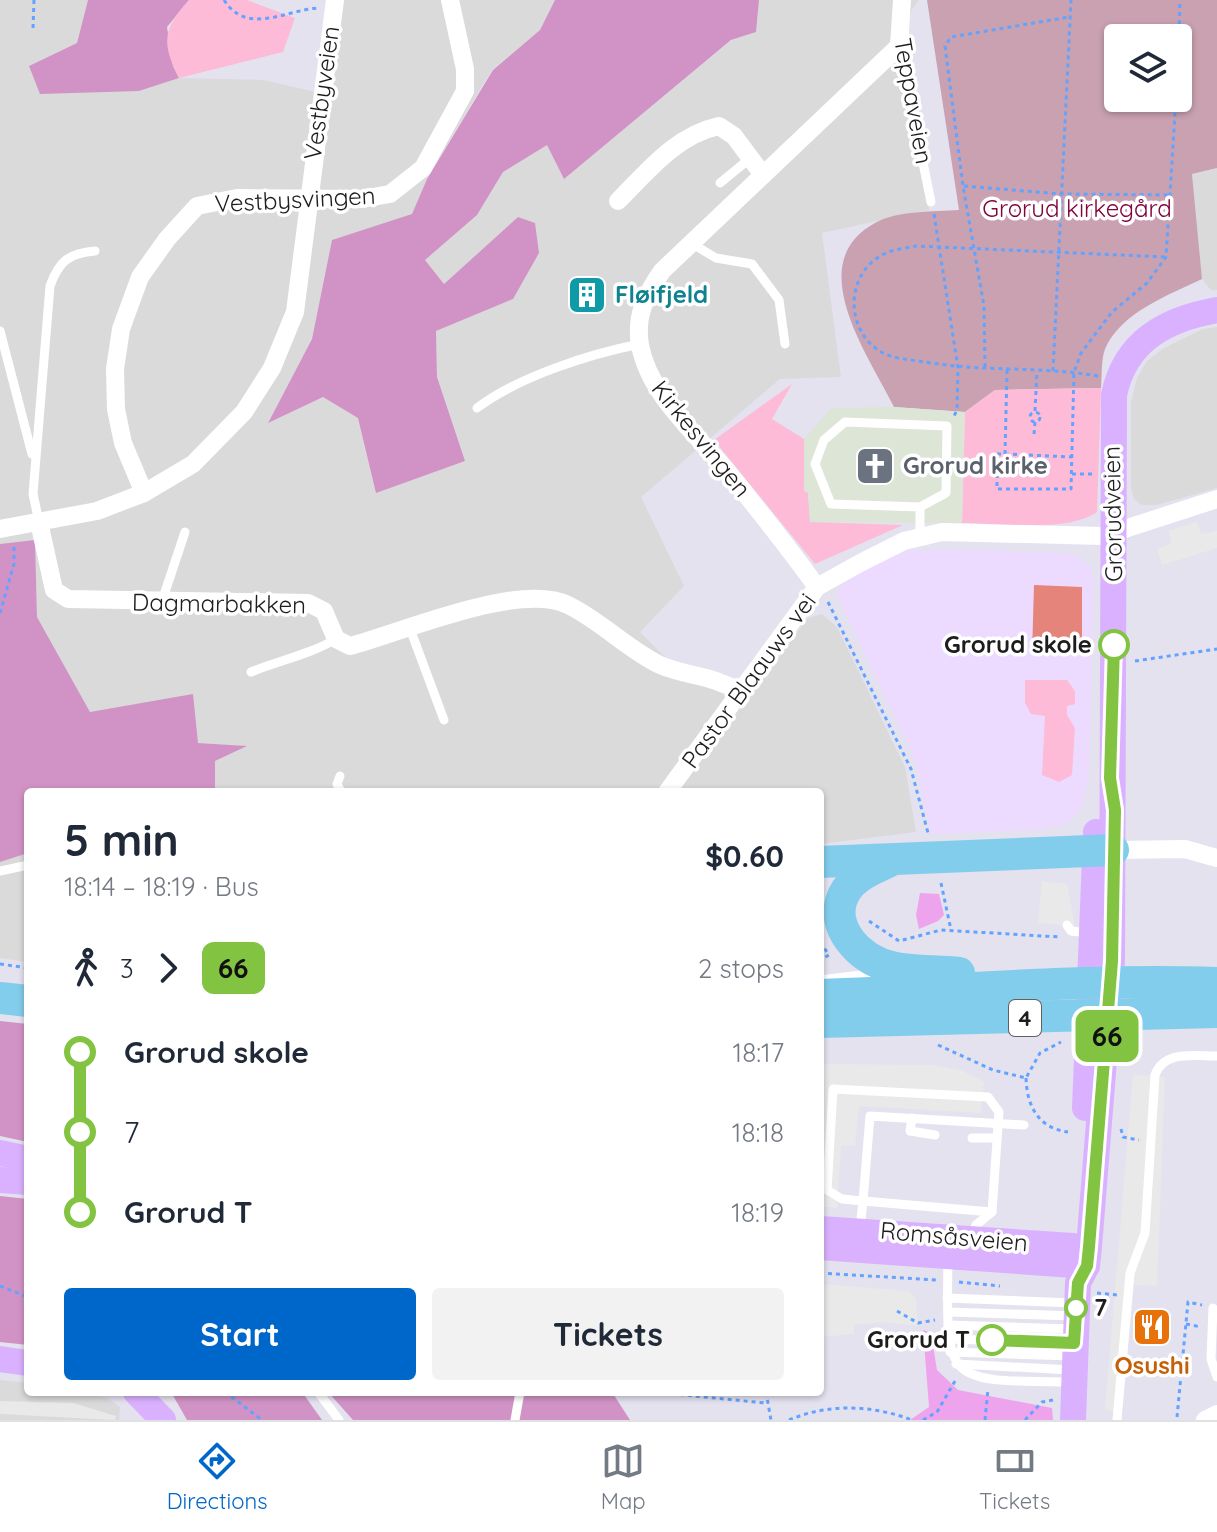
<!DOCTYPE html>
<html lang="en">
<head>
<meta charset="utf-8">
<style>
  body { margin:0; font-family:Quicksand,sans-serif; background:#f2f2f3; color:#1f2937; height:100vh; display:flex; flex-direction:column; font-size:30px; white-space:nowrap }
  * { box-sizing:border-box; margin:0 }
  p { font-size:26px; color:#747a83 }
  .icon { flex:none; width:44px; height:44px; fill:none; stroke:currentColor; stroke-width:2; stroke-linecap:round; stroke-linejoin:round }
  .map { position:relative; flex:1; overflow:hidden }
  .side { position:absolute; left:24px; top:788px; width:800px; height:608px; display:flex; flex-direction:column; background:#fff; border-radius:8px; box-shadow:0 2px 6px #0004 }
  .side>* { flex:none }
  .badge { padding:0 16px; border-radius:12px; font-size:28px; line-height:52px }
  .tools { position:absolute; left:1104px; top:24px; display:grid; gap:16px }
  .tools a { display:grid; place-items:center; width:88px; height:88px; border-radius:8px; background:#fff; box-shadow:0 2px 6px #0004; font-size:40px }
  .map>.badge { position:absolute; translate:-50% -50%; box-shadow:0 0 0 4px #fff }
  .legs { display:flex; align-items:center; gap:12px; height:88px; padding:0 40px; font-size:26px }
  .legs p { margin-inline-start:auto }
  .overview { display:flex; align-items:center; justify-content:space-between; height:136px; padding:0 40px }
  h1 { font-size:44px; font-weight:700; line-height:60px }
  .primary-button { display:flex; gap:16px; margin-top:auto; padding:16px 40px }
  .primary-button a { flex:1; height:92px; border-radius:8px; background:#0067ca; color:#fff; font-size:32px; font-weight:700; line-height:92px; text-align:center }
  .primary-button a+a { background:#f2f2f3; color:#1f2937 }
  ul { padding:0 40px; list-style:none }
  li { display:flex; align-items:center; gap:28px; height:80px; font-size:30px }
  li i { display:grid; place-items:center; width:12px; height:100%; margin:0 10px; background:currentColor }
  li i::after { content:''; width:20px; height:20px; margin:-10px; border:6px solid; border-radius:50%; background:#fff }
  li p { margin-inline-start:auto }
  li:first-child i { background:linear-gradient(#0000 50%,currentColor 0) }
  li:last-child i { background:linear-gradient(currentColor 50%,#0000 0) }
  .tab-bar { display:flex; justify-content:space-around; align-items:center; height:112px; border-top:2px solid #e0e1e3; background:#fff; font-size:22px; color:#747a83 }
  .tab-bar a { display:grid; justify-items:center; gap:4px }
  .tab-bar .current { color:#0067ca }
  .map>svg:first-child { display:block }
  .residential { fill:#dadadb }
  .education { fill:#ecdbff }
  .grass { fill:#eda4ed }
  .forest { fill:#d193c5 }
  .cemetery { fill:#c9a1b0; fill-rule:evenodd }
  .park { fill:#fdbbd7 }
  .pitch { fill:#e4847a }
  .parking { fill:#e9e9e9 }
  .plaza { fill:#dde5d6 }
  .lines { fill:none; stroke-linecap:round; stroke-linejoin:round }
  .path { stroke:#63a3ff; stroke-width:3; stroke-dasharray:4 4; stroke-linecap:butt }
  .lane { stroke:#fff; stroke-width:9 }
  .street { stroke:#fff; stroke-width:18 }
  .secondary { stroke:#dab1fe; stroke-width:26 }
  .highway { stroke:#83cdec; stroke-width:32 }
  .line-1-casing { stroke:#fff; stroke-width:18 }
  .line-1 { stroke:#82c341; stroke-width:12 }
  .stop-1-dot { fill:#fff; stroke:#82c341; stroke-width:4 }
  .labels { text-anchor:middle; stroke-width:7; stroke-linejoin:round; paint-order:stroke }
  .shield { fill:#fff; stroke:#616161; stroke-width:2 }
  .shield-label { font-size:22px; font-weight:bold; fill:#1d1d1d }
  .street-label { font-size:24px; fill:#1d1d1d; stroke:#fff }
  .park-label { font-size:24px; fill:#81043a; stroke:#fff }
  .culture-label { font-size:24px; font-weight:bold; fill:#0d838f; stroke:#fff; text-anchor:start }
  .worship-label { font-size:24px; font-weight:bold; fill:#5b616d; stroke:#fff; text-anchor:start }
  .stop-label { font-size:24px; font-weight:bold; fill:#1d1d1d; stroke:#fff; text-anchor:end }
  .food-label { font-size:24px; font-weight:bold; fill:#c56008; stroke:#fff }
</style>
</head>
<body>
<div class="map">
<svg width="1217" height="1420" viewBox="0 0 1217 1420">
  <rect width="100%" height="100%" fill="#e4e2ef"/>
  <g class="residential">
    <polygon points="0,0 88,0 77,43 29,66 139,91 179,78 264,80 328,95 342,0 555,0 540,30 492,70 427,178 412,215 332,240 312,339 268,422 323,397 359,418 376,492 465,461 437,377 436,331 513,299 518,217 444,284 425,260 477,215 503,172 547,144 564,178 732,40 756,32 759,0 919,0 911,11 902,57 929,210 822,233 841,377 780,379 641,497 684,586 640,632 669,661 747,700 808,618 822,614 837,627 905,767 916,832 820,844 820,792 215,792 215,761 244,746 198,743 90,712 37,617 35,541 0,544"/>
    <polygon points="1217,168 1217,290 1211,290 1202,279 1192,174"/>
    <polygon points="1217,327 1217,488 1157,505 1142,505 1134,499 1131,489 1131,402 1137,378 1147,361 1164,348 1203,329"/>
    <polygon points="28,853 28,962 0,958 0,862"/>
    <polygon points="0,1380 28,1383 28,1392 86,1392 107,1398 120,1407 119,1420 0,1420"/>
  </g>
  <polygon class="education" points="918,549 920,552 938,549 1062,553 1075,555 1091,567 1094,585 1089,771 1083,806 1068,823 1039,830 931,834 914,758 836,593 849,577 902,552"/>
  <g class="grass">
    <polygon points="920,893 939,894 944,915 938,921 919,929 916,915"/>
    <polygon points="923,1330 931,1333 937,1370 958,1390 1052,1408 1053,1420 910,1420 929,1407"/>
  </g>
  <g class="forest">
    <polygon points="88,0 189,0 167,27 173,66 179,78 139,91 40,94 29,66 77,43"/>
    <polygon points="555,0 759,0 756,32 731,40 564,179 547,145 503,172 477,215 425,260 444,284 518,217 535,223 539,253 513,299 436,331 437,377 465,461 376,493 358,418 323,397 268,423 312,339 332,240 412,214 427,179 493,70 540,30"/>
    <polygon points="35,540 37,617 90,712 193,694 198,743 247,746 215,761 215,792 28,792 28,853 0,862 0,544"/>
    <polygon points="0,1021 28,1024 28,1142 0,1136"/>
    <polygon points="0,1196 28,1199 28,1345 0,1342"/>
    <polygon points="171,1392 302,1392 322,1420 187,1420"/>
    <polygon points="328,1392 612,1392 630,1420 353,1420"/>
  </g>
  <path class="cemetery" d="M927 0H1217V168L1192 174 1202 279C1169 295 1121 312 1105 349 1101 360 1102 376 1101 388L995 390 965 412 894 407C869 356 801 263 875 223 898 210 933 212 959 210ZM1118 38H1178V98H1118Z"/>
  <g class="park">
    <path d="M189 0H247L295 18 283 52 179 78C161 43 163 28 189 0Z"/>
    <polygon points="792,384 772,419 804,439 804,490 808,493 810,522 903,525 815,564 714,440"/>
    <path d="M1101 388 1097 512C1066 533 1000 523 962 523L965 412 995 390Z"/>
    <polygon points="1025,680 1067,680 1075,691 1075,704 1067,706 1067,715 1075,728 1072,775 1059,782 1042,775 1045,716 1031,714 1025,703"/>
  </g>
  <polygon class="pitch" points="1034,585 1082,587 1082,654 1032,654"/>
  <g class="parking">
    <polygon points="1197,522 1201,534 1217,531 1217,548 1162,565 1157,549 1172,543 1168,531"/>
    <polygon points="1042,881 1067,884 1075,926 1038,923"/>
    <polygon points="820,1064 933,1065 961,1070 984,1082 981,1113 859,1106 855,1146 841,1146 837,1208 820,1206"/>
    <polygon points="1133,1075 1165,1077 1157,1286 1134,1285 1121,1412 1105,1410"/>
    <polygon points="820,1284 909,1291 916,1299 918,1326 883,1322 854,1325 854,1334 820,1337"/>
    <polygon points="0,1401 73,1403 116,1416 115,1420 0,1414"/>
  </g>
  <polygon class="plaza" points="894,407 965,412 962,523 810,522 808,493 804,491 804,439 831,408"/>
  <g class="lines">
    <g class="path">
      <path d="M224 0C247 36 286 10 318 8"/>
      <polyline points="33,28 34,0"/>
      <polyline points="1178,64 1180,0"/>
      <polyline points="964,186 1061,194 1172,195"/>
      <polyline points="934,214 958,368 957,410 954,416"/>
      <polyline points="985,367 984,306 963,186 945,46 951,37 1069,17"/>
      <polyline points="1007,370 1005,454 997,454 997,489 1071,489 1074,372 1081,353 1112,312 1147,283 1166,257 1176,98"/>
      <polyline points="1053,371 1071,0"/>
      <path d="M1098 376C1041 366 982 372 925 362 912 360 895 359 883 353 844 332 844 272 886 253 895 249 907 248 916 246L1166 257"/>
      <polyline points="1035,411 1037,371"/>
      <circle cx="1035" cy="417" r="5"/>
      <polyline points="1034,434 1035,422"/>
      <polyline points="1005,454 1072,457"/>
      <polyline points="957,471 997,472"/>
      <polyline points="1072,474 1092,474"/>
      <polyline points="828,602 911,769 928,833"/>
      <polyline points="0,613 14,564 14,543"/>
      <polyline points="1135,661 1217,649"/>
      <polyline points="941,883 951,930"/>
      <polyline points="869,921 899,941 941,930 1060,937"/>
      <polyline points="820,942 829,955 820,960"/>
      <polyline points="0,964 28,968"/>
      <polyline points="938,1045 993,1070 1026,1078 1040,1053 1061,1042"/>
      <path d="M1026 1078C1027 1106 1038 1128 1068 1132"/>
      <polyline points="1121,1129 1123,1137 1139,1140"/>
      <polyline points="820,1273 936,1280"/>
      <polyline points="959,1282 1000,1286"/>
      <polyline points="0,1286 28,1297"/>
      <polyline points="1097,1293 1117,1295"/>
      <polyline points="897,1311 918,1323 935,1320"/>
      <polyline points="1186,1324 1201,1327"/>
      <polyline points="225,1392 262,1420"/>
      <polyline points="766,1392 771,1420"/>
      <polyline points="664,1393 765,1403"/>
      <polyline points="1177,1417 1188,1302 1202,1305"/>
      <path d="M789 1420C829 1403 872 1405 912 1420"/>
      <polyline points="923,1420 937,1412 955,1381"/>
      <polyline points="985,1420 988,1389"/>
      <polyline points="1025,1420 1042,1402 1053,1400"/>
    </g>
    <g class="lane">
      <polyline points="899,46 931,202"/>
      <polyline points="720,183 748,160"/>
      <polyline points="691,243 716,258 752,264 779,300 785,344"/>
      <polyline points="0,331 32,454"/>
      <path d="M477 408C518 377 589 354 640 344"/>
      <path d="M39 522 33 494 50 286C59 261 69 253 95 251"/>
      <polyline points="920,538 920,507 946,493 947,426 845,422 824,440 815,464 831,504 920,507"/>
      <polyline points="162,601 185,532"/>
      <polyline points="409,626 444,720"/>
      <path d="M251 672C280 660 309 655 336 639"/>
      <polyline points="340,776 337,784 341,792"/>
      <polyline points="0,871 28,865"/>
      <polyline points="1067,925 1071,931 1089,933"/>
      <polyline points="820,980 878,973"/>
      <polyline points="912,1118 910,1131 935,1135"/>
      <polyline points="972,1138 997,1138"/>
      <polyline points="992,1212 863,1201 870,1116 1024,1125"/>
      <polyline points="860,1229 863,1201 842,1199 827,1190 833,1089 988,1097 999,1112 992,1212 976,1225 973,1235"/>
      <path d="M948 1257C946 1384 943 1381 1071 1382"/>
      <polyline points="947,1298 1073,1303"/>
      <polyline points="1213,1308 1211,1359 1217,1377"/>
      <polyline points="948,1312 1076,1316"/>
      <polyline points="948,1325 1072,1329"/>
      <polyline points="948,1339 1073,1343"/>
      <polyline points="950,1352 1073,1356"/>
      <polyline points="956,1364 1072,1370"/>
      <polyline points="318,1392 339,1420"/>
      <polyline points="515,1420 520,1392"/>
      <path d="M1117 1420 1130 1273 1145 1233 1155 1075C1164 1050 1195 1056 1217 1056"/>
    </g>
    <g class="street">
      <path d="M618 201C647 172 676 135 719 126L734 136 763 175"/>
      <polyline points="144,493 123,443 116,409 115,369 121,329 140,277 167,239 197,206 237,198 361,199 390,194 423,168 465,91 465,69 450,0"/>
      <path d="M39 522 54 590 68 599 308 603 324 611 336 639 350 646C403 632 520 581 568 605 601 621 627 649 660 665 688 677 710 674 740 692"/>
      <polyline points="0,529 97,511 144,493 193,464 244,412 272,368 295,312 335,0"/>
      <path d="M817 587C788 547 758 509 726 470 696 433 649 395 640 345 635 316 646 294 662 271L899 46 902 0"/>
      <polyline points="667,792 817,587 862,562 904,541 942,532 1103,536 1217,499"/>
      <polyline points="1113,850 1185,849 1217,858"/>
      <polyline points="1205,1420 1217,1414"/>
    </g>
    <g class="secondary">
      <polyline points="1085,1108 1096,832"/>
      <polyline points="0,1153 28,1159"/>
      <polyline points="0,1180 28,1182"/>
      <polyline points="820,1229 1073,1246"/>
      <polyline points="820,1247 1087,1266"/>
      <polyline points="0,1359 28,1363"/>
      <polyline points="136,1392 163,1420"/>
      <path d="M1073 1420 1078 1283 1087 1266 1089 1247 1112 961 1114 395C1125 341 1166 319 1217 310"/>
    </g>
    <g class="highway">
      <polyline points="820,862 1113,850"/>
      <path d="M888 862C875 868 861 873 851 884 824 914 849 950 879 963 904 973 932 970 959 973"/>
      <path d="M820 995C952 991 1085 978 1217 983"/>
      <polyline points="0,998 28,1001"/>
      <polyline points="820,1022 1217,1012"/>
    </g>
  </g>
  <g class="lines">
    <defs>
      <polyline id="line-1" points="992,1340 1074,1343 1078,1283 1087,1266 1089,1247 1112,961 1115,810 1110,778 1114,645"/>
    </defs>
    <use href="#line-1" class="line-1-casing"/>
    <use href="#line-1" class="line-1"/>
  </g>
  <defs>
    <symbol id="building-square" viewBox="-11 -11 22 22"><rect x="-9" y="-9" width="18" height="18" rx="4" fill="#0f9aa8" stroke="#fff"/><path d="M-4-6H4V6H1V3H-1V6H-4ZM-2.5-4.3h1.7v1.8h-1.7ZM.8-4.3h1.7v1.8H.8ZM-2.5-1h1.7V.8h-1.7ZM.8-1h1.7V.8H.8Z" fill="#fff"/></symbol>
    <symbol id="church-square" viewBox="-11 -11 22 22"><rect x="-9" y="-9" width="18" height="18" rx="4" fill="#6b7280" stroke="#fff"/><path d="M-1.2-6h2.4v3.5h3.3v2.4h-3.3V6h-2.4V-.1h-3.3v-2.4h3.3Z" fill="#fff"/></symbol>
    <symbol id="restaurant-square" viewBox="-11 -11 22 22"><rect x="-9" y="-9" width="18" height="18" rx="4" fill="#e8710a" stroke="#fff"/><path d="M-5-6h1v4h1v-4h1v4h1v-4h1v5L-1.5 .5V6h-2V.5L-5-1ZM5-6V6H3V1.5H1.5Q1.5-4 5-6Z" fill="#fff"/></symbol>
  </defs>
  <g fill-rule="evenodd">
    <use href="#building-square" x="565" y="273" width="44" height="44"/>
    <use href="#church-square" x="853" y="444" width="44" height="44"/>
    <use href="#restaurant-square" x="1130" y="1305" width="44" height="44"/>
  </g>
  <g class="stop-1-dot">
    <circle cx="1114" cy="645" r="14"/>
    <circle cx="1076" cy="1308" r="10"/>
    <circle cx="992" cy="1340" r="14"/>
  </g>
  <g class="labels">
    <rect class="shield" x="1009" y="1000" width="32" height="36" rx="6"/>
    <g class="shield-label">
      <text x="1025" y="1026">4</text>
    </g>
    <g class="street-label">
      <text transform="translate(322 93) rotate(-82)" y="8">Vestbyveien</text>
      <text transform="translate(913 101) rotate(80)" y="8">Teppaveien</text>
      <text transform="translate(295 200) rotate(-3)" y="8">Vestbysvingen</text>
      <text transform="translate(701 439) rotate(51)" y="8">Kirkesvingen</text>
      <text transform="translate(1113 514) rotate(-91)" y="8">Grorudveien</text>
      <text transform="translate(219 604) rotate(1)" y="8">Dagmarbakken</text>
      <text transform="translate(749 681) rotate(-54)" y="8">Pastor Blaauws vei</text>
      <text transform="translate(954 1237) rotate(5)" y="8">Romsåsveien</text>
    </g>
    <g class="park-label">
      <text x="1077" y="217">Grorud kirkegård</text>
    </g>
    <g class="culture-label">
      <text x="615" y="303">Fløifjeld</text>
    </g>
    <g class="worship-label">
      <text x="903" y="474">Grorud kirke</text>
    </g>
    <g class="stop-label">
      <text x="1092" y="653">Grorud skole</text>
      <text x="1094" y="1316" text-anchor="start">7</text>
      <text x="970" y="1348">Grorud T</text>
    </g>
    <g class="food-label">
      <text x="1152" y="1374">Osushi</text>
    </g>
  </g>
</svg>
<div class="tools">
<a><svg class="icon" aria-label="layers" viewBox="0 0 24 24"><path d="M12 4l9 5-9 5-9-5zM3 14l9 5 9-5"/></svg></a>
</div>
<b class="badge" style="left:1107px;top:1036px;background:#82c341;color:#111">66</b>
<section class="side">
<div class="overview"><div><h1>5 min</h1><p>18:14 – 18:19 · Bus</p></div><b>$0.60</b></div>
<div class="legs"><svg class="icon" aria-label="walk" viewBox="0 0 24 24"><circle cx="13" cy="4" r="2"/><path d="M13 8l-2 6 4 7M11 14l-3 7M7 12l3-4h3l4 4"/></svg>3<svg class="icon" aria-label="forward" viewBox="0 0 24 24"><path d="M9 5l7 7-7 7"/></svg><b class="badge" style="background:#82c341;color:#111">66</b><p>2 stops</p></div>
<ul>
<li><i style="color:#82c341"></i><b>Grorud skole</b><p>18:17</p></li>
<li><i style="color:#82c341"></i><span>7</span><p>18:18</p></li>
<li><i style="color:#82c341"></i><b>Grorud T</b><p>18:19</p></li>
</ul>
<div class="primary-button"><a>Start</a><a>Tickets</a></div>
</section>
</div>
<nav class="tab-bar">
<a class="current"><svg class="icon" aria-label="directions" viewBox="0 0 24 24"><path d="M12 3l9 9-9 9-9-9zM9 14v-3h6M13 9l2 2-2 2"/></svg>Directions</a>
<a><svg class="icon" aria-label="map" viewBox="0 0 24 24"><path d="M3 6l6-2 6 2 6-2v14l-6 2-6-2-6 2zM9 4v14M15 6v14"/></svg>Map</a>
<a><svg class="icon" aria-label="tickets" viewBox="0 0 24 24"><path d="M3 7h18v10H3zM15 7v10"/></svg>Tickets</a>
</nav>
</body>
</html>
